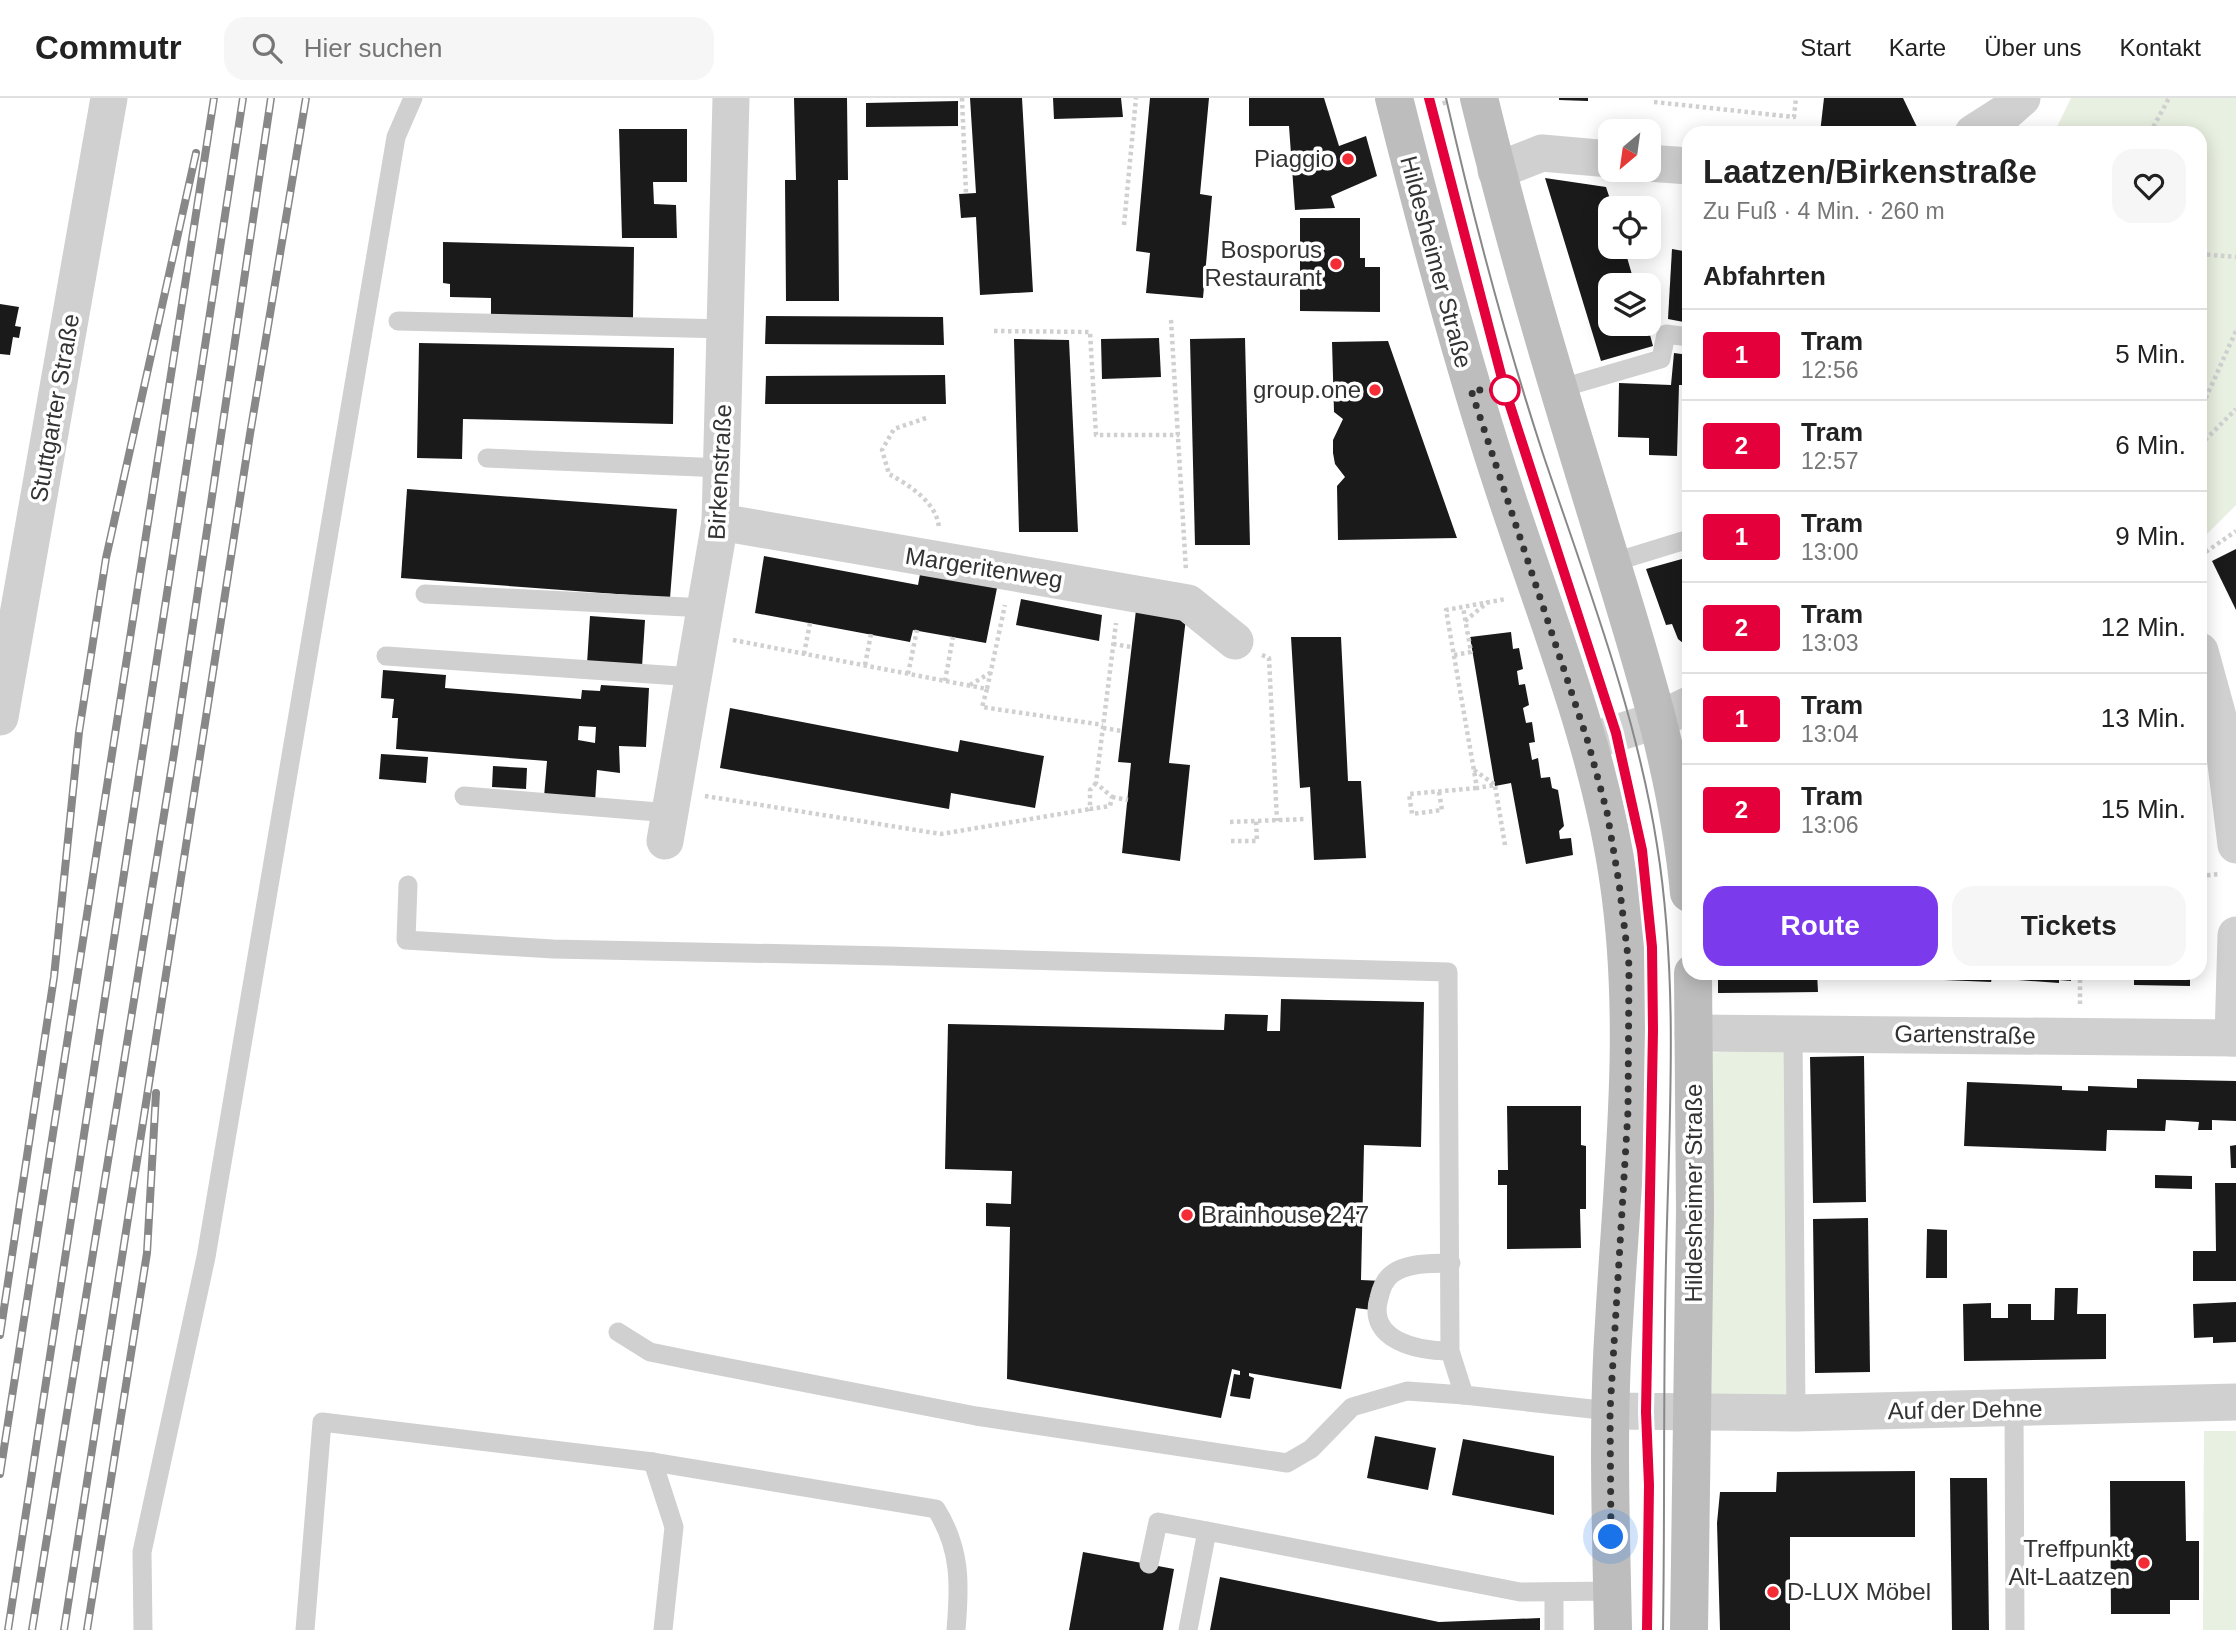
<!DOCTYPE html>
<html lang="de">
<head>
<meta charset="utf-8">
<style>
  body { margin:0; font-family:Arial,sans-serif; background:#f6f6f6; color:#222; height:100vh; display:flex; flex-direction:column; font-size:26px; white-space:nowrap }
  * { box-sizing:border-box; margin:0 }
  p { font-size:23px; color:#767676 }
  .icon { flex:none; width:38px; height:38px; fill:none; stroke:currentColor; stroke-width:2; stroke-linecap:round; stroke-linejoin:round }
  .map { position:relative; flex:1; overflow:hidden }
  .drawer { position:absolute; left:1682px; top:28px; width:525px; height:854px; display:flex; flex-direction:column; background:#fff; border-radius:21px; box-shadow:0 4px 18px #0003 }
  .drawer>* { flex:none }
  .badge { padding:0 14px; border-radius:5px; font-size:24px; line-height:46px }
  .needle { width:46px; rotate:209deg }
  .buttons { position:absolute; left:1598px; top:21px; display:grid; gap:14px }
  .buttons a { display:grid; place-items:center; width:63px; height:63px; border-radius:14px; background:#fff; box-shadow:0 4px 18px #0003; font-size:35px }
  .you { position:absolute; width:35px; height:35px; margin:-18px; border:5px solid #fff; border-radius:50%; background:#1a73e8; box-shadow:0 0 0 10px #1a73e833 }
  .map>.badge { position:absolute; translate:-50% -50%; box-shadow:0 0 0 4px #fff }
  h2 { padding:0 21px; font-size:26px; line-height:63px }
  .round { display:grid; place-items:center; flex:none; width:74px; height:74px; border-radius:21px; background:#f6f6f6 }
  .head { display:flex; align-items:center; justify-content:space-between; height:119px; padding:0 21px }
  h1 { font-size:33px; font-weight:800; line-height:52px }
  .primary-button { display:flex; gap:14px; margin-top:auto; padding:14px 21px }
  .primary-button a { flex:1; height:80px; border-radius:21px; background:#7c3aed; color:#fff; font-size:28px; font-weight:800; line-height:80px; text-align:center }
  .primary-button a+a { background:#f6f6f6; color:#222 }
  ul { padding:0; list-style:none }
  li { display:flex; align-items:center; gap:21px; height:91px; padding:0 21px; border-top:2px solid #e0e0e0 }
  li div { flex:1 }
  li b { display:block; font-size:26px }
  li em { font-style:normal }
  li .badge { min-width:77px; font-weight:700; text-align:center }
  header { display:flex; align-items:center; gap:42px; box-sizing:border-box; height:98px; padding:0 35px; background:#fff; border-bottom:2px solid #e0e0e0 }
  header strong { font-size:33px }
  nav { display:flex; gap:38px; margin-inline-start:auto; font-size:24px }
  .search { width:490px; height:63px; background:#f6f6f6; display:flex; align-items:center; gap:18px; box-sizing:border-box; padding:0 24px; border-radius:21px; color:#767676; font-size:26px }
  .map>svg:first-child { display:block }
  .green { fill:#e8f0e1 }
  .building { fill:#1a1a1a; fill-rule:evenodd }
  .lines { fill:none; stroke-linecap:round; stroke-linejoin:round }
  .path { stroke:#d0d0d0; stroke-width:4.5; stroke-dasharray:3.5 3.5; stroke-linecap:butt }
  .service { stroke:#d0d0d0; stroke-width:19 }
  .minor { stroke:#d0d0d0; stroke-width:37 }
  .secondary { stroke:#bdbdbd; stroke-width:38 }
  .tram { stroke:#888; stroke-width:2 }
  .rail-casing { stroke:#888; stroke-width:8 }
  .rail { stroke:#fff; stroke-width:5; stroke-dasharray:16; stroke-linecap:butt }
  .line-casing { stroke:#fff; stroke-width:16 }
  .line { stroke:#e4003a; stroke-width:10 }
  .walk { stroke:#333; stroke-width:7; stroke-dasharray:0 12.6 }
  .poi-dot { fill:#f32c35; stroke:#fff; stroke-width:2.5 }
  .stop-dot { fill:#fff; stroke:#e4003a; stroke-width:3.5 }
  .labels { text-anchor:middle; stroke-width:7; stroke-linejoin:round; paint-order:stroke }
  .poi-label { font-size:24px; fill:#333; stroke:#fff; text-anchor:end }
  .street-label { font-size:24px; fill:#333; stroke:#fff }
</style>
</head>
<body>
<header>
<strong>Commutr</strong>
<div class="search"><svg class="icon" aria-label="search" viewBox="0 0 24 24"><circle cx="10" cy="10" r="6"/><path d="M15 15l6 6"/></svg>Hier suchen</div>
<nav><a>Start</a><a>Karte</a><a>Über uns</a><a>Kontakt</a></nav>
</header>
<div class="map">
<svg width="2236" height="1532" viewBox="0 0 2236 1532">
  <rect width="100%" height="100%" fill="#fff"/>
  <g class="green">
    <polygon points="2071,0 2236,0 2236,407 2200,443 2200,35 2054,35"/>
    <polygon points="1788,951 1789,1309 1701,1307 1702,955"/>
    <polygon points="2204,1333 2236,1333 2236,1532 2203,1532"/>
  </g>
  <g class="building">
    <polygon points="794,0 847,0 848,82 838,82 839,203 786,203 785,82 796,82"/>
    <polygon points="970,0 1022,0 1033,194 980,197 976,119 961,120 959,96 976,95"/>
    <polygon points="1053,0 1121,0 1123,19 1054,21"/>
    <polygon points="1150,0 1209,0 1200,96 1212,98 1203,200 1146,195 1150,155 1136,153"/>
    <polygon points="1249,0 1324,0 1339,48 1366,38 1377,78 1331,98 1335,110 1295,112 1289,28 1249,28"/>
    <polygon points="1559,0 1588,0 1588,3 1559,2"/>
    <polygon points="1824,0 1903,0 1917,29 1907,35 1820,35"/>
    <polygon points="958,3 958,28 866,29 866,5"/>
    <polygon points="619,31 687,31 687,84 653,84 654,106 676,107 677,140 622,140"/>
    <polygon points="1545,80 1606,89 1613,110 1610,110 1610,149 1624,149 1635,187 1610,187 1610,226 1647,226 1653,248 1601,263"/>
    <polygon points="1300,120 1360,120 1360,160 1365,160 1365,169 1380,169 1380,214 1300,213"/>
    <polygon points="443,144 634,149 633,220 491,218 491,200 450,199 450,186 443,185"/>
    <polygon points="1672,151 1689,154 1689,225 1668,221"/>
    <polygon points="0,206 19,209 15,228 21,229 19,240 13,239 10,257 0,256"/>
    <polygon points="766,218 943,219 944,247 765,246"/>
    <polygon points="1159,240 1161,279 1102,281 1101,241"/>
    <polygon points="1245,240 1250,447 1195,447 1190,241"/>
    <polygon points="1014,241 1069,242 1078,434 1019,434"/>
    <polygon points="1388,243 1457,440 1338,442 1337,388 1345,379 1335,366 1333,355 1333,342 1343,321 1334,314 1332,244"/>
    <polygon points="419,245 674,250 673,326 463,321 462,361 417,360"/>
    <polygon points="1674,255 1689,257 1689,287 1679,287 1677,358 1649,357 1649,340 1618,339 1619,285 1671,287"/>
    <polygon points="945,277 946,306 765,306 766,278"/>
    <polygon points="407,391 677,411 670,500 401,480"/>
    <polygon points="2236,451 2236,512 2212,463"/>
    <polygon points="764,458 918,487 920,476 997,490 986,545 913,532 910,544 755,515"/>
    <polygon points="1689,459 1689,550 1678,541 1672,526 1666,527 1646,471"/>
    <polygon points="1021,501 1102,517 1099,543 1016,527"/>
    <polygon points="1136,512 1186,520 1169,665 1190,667 1180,763 1122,755 1131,665 1118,664"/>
    <polygon points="590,518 645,522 642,569 587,566"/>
    <polygon points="1511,534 1513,551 1519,550 1523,571 1517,573 1519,587 1525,586 1529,607 1523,610 1526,625 1532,624 1535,644 1529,645 1532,662 1538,660 1541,680 1550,679 1552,690 1558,692 1564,728 1559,733 1560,741 1571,740 1573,757 1526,766 1511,685 1495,688 1470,539"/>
    <polygon points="1291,539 1341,539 1348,683 1361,683 1366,760 1314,762 1310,689 1300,690"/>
    <path d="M383 572 446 577 445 590 581 601 582 592 600 593 601 587 649 590 646 649 619 648 620 675 597 672 595 704 544 699 547 663 396 651 398 620H392L394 601 381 600ZM579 628 596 629 595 645 578 642Z"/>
    <polygon points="730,610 958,654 960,642 1044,658 1035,710 951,695 949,711 720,670"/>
    <polygon points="381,656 428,659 426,685 379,681"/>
    <polygon points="493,668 527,670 526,691 492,689"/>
    <polygon points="1718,875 1817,875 1818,894 1718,895"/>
    <polygon points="1931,875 2071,875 2071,883 2059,882 2059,885 1992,880 1991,884 1944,882 1944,879 1930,879"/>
    <polygon points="2134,875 2190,875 2190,888 2134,887"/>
    <polygon points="1281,901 1424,904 1421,1049 1364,1047 1361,1182 1382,1183 1379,1213 1356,1210 1341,1291 1249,1275 1249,1278 1254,1280 1250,1301 1230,1298 1234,1276 1240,1277 1240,1273 1232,1271 1221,1320 1007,1281 1010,1129 986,1128 986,1105 1011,1106 1012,1073 945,1071 948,926 1224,932 1225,916 1268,917 1267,933 1280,933"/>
    <polygon points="1864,958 1866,1104 1813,1105 1810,959"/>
    <polygon points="2137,981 2236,983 2236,1023 2212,1022 2212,1032 2198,1032 2199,1024 2166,1022 2165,1033 2107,1032 2106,1053 1964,1048 1967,984 2062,988 2062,992 2088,993 2088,988 2137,990"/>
    <polygon points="1507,1008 1581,1008 1581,1047 1586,1048 1586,1111 1580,1111 1581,1150 1507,1151 1507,1087 1498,1087 1498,1072 1508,1072"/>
    <polygon points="2236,1047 2236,1070 2231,1070 2230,1048"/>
    <polygon points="2155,1077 2192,1078 2192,1091 2155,1090"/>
    <polygon points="2215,1085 2236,1085 2236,1183 2193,1183 2193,1153 2216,1153"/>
    <polygon points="1868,1120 1870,1274 1815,1275 1813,1121"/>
    <polygon points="1927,1131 1947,1132 1947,1180 1926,1180"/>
    <polygon points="2055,1190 2078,1190 2077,1216 2106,1216 2106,1261 1964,1263 1963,1206 1991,1205 1991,1220 2008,1220 2008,1206 2031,1206 2031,1222 2054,1222"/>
    <polygon points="2236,1204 2236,1244 2213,1245 2213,1239 2194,1240 2193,1206"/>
    <polygon points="1375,1338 1436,1350 1428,1392 1367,1380"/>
    <polygon points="1463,1341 1554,1358 1554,1417 1452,1397"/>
    <polygon points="1915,1373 1915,1439 1790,1439 1790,1532 1720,1532 1717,1425 1720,1394 1776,1394 1777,1374"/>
    <polygon points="1950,1380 1987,1380 1989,1532 1952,1532"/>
    <polygon points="2110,1383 2185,1383 2186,1443 2199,1443 2199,1502 2170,1502 2170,1516 2111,1516"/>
    <polygon points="1083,1454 1174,1471 1163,1532 1069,1532"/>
    <polygon points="1220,1479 1439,1524 1540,1520 1540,1532 1210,1532"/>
  </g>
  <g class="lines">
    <g class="path">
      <polyline points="962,0 966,95"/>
      <polyline points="1654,4 1794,19 1796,0"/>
      <polyline points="1429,9 1448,4"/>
      <polyline points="2150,35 2169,0"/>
      <polyline points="1124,127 1136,0"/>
      <polyline points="2200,156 2236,159"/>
      <polyline points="1171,222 1186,473"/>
      <polyline points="994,233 1090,234 1096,337 1179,337"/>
      <polyline points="2200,313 2236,233"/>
      <path d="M926 320 894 331 882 352 889 376C909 387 938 405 939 431"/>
      <polyline points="2200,347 2236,311"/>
      <polyline points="2200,458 2236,433"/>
      <polyline points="1465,523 1488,504"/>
      <polyline points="733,542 987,591 1005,507"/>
      <polyline points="1113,546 1131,549"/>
      <polyline points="804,556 810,525"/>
      <polyline points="1262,557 1269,560 1277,723"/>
      <polyline points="1454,557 1471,554 1463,509"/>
      <polyline points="865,567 871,536"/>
      <polyline points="908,576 917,532"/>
      <polyline points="945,583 953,539"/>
      <polyline points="970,587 990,575"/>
      <polyline points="987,591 982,609 1103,627"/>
      <polyline points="1103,630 1122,633"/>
      <polyline points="1474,672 1494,686"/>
      <polyline points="1096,685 1090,692 1090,711 1110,708 1112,699 1096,685 1116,525"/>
      <polyline points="1439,694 1442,712 1412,716 1409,696 1477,690"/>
      <polyline points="705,698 941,736 1090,711"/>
      <polyline points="1112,699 1128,702"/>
      <polyline points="1230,724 1306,721"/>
      <polyline points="1231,743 1257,743 1256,723"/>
      <polyline points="1505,747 1495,687 1477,690 1446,512 1506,501"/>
      <polyline points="2200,778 2220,776"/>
      <polyline points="2080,906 2080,875"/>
    </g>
    <g class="service">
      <polyline points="398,223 727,231"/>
      <polyline points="1558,291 1661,261 1666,236 1689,239"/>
      <polyline points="487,360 723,370"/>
      <polyline points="1611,465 1689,441"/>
      <polyline points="425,496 706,510"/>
      <polyline points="386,558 694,579"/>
      <polyline points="464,698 670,715"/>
      <polyline points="408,787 406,842 553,851 889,858 1448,874 1450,1253 1464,1297 1610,1313"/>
      <polyline points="1793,934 1796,1315"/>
      <polyline points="618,1234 650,1254 699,1264 976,1318 1287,1365 1311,1351 1352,1309 1407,1293 1464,1297"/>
      <path d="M1450 1253C1419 1253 1366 1243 1379 1200 1381 1191 1384 1182 1392 1176 1408 1164 1432 1166 1451 1165"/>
      <polyline points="2014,1312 2015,1532"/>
      <polyline points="653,1364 674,1429 663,1532"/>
      <polyline points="1149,1466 1158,1424 1207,1433"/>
      <polyline points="1554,1494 1554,1532"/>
      <polyline points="143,1532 142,1454 206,1159 396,39 413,0"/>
      <path d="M305 1532 322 1324 653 1364 936 1411C961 1451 960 1486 956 1532"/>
      <polyline points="1188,1532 1207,1433 1520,1494 1612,1493"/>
    </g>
    <g class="minor">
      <polyline points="1973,35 2006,14 2022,0"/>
      <polyline points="1648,65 1689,68"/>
      <polyline points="1496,73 1542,55 1610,61"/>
      <polyline points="720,424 1188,505 1235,543"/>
      <polyline points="2200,553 2222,633 2236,747"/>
      <polyline points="0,619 109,0"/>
      <polyline points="1588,644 1658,622 1689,607"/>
      <polyline points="665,743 720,424 731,0"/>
      <polyline points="1693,935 2236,940"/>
      <polyline points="2233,940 2236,837"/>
      <polyline points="1610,1313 1796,1315 2236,1304"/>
    </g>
    <g class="secondary">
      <path d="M1394 0C1427 132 1462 264 1505 394 1547 522 1600 651 1619 786 1640 932 1622 1079 1614 1225 1607 1327 1611 1430 1613 1532"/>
      <path d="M1479 0C1513 140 1554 277 1596 414 1634 540 1677 664 1689 795"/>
      <polyline points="1689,1532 1695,1112 1693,875"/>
    </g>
    <g class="tram">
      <polyline points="1429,0 1505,292 1616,635 1642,752 1652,849 1653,932 1646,1314 1649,1387 1647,1532"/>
      <path d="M1446 0C1473 119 1505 240 1543 356 1586 484 1636 613 1657 747 1679 884 1669 1026 1666 1163 1663 1286 1665 1409 1663 1532"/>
    </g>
    <defs>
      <g id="rail">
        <polyline points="0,1237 54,879 79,634 106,460 196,55"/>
        <polyline points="0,1376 214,0"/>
        <polyline points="8,1532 243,0"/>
        <polyline points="32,1532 174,655 271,0"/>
        <polyline points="64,1532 250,336 306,0"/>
        <polyline points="87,1532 147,1155 156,995"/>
      </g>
    </defs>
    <use href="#rail" class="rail-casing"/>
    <use href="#rail" class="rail"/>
  </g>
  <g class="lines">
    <defs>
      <polyline id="line" points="1429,0 1505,292 1616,635 1642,752 1652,849 1653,932 1646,1314 1649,1387 1647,1532"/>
    </defs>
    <use href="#line" class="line-casing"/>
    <use href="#line" class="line"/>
    <polyline class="walk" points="1505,292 1471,292 1588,644 1607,714 1619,785 1629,867 1628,1013 1610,1313 1611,1439"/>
  </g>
  <g class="poi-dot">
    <circle cx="1348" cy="61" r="7"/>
    <circle cx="1336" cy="166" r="7"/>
    <circle cx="1375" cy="292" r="7"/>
    <circle cx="1187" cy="1117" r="7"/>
    <circle cx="2144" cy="1465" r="7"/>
    <circle cx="1773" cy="1494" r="7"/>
  </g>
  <circle class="stop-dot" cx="1505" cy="292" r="14"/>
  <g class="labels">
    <g class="poi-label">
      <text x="1334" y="69">Piaggio</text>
      <text x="1322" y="160">Bosporus<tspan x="1322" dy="28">Restaurant</tspan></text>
      <text x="1361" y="300">group.one</text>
      <text x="1201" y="1125" text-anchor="start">Brainhouse 247</text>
      <text x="2130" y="1459">Treffpunkt<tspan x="2130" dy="28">Alt-Laatzen</tspan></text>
      <text x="1787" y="1502" text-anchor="start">D-LUX Möbel</text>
    </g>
    <g class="street-label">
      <text transform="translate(1436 164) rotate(75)" y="8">Hildesheimer Straße</text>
      <text transform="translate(55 310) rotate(-80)" y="8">Stuttgarter Straße</text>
      <text transform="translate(720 374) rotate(-87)" y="8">Birkenstraße</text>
      <text transform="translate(984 470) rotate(9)" y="8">Margeritenweg</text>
      <text transform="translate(1965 937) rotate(1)" y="8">Gartenstraße</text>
      <text transform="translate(1694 1095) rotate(-90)" y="8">Hildesheimer Straße</text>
      <text transform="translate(1965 1312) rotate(-1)" y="8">Auf der Dehne</text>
    </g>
  </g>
</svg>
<div class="buttons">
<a><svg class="needle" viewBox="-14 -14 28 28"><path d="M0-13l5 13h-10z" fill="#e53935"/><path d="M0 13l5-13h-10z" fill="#767676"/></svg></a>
<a><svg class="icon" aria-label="locate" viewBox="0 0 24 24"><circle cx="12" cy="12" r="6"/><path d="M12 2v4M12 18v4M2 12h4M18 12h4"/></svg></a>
<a><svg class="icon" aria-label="layers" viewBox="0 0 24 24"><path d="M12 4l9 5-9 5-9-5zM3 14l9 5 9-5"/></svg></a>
</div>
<div class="you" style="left:1611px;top:1439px"></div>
<section class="drawer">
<div class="head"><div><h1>Laatzen/Birkenstraße</h1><p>Zu Fuß · 4 Min. · 260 m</p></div><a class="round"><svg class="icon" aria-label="heart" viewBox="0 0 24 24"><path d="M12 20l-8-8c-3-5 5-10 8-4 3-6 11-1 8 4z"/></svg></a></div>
<h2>Abfahrten</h2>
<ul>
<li><span class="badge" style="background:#e4003a;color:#fff">1</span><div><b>Tram</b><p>12:56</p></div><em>5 Min.</em></li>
<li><span class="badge" style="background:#e4003a;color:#fff">2</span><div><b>Tram</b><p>12:57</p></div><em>6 Min.</em></li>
<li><span class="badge" style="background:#e4003a;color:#fff">1</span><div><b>Tram</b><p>13:00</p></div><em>9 Min.</em></li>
<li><span class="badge" style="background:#e4003a;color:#fff">2</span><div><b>Tram</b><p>13:03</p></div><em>12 Min.</em></li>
<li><span class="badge" style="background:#e4003a;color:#fff">1</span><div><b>Tram</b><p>13:04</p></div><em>13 Min.</em></li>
<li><span class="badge" style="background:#e4003a;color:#fff">2</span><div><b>Tram</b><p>13:06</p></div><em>15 Min.</em></li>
</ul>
<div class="primary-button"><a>Route</a><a>Tickets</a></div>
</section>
</div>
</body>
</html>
